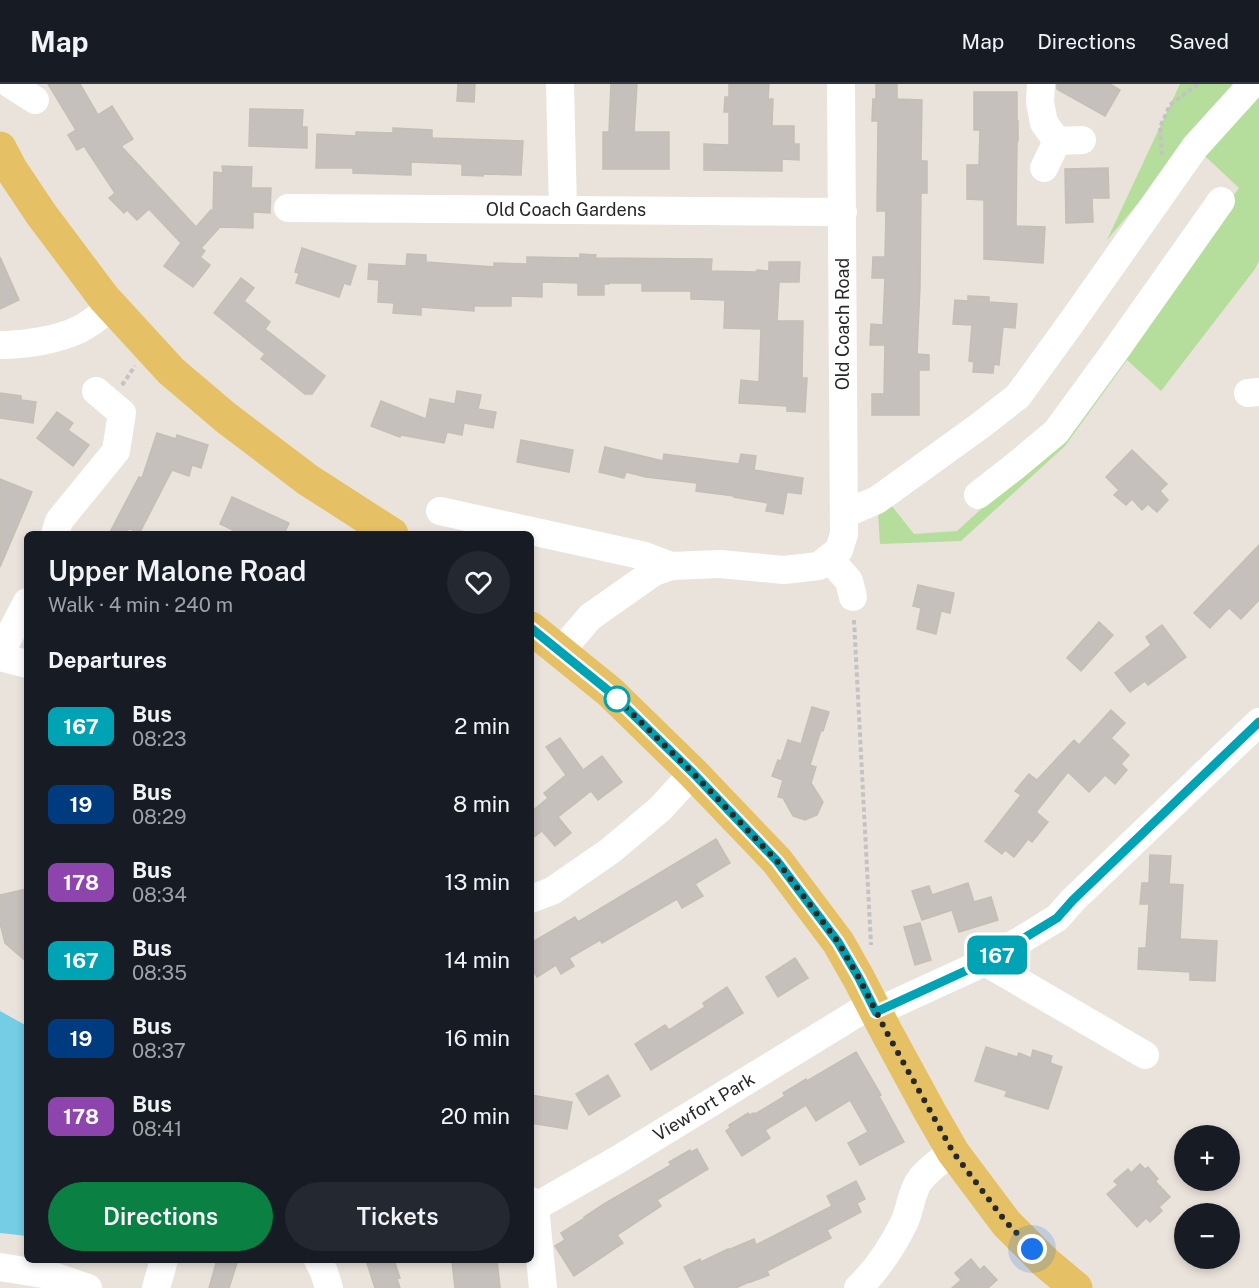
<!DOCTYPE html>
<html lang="en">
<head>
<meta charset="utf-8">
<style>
  body { margin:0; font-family:"Public Sans",sans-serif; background:#242831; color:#f1f3f6; height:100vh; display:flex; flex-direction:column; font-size:22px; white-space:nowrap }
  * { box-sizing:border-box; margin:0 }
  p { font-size:20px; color:#9ea1a6 }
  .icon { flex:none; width:33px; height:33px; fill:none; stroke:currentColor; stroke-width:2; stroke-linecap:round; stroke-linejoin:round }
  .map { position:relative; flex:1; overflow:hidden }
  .panel { position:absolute; left:24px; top:447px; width:510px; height:732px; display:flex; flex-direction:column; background:#171b24; border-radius:9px; box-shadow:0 3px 9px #0003 }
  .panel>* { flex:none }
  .badge { padding:0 12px; border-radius:9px; font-size:21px; line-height:39px }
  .buttons { position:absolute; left:1174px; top:1041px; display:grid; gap:12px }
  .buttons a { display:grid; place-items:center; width:66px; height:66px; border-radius:50%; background:#171b24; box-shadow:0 3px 9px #0003; font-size:30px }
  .you { position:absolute; width:30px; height:30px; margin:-15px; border:4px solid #fff; border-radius:50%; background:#1a73e8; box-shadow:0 0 0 9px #1a73e833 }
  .map>.badge { position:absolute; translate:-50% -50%; box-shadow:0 0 0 3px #fff }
  h2 { padding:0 24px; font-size:22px; line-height:54px }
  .round { display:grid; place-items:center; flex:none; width:63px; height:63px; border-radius:32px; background:#242831 }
  .head { display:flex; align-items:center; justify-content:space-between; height:102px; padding:0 24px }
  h1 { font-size:28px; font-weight:600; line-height:45px }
  .button { display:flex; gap:12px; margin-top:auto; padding:12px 24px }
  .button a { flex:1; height:69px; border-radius:36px; background:#0b8043; color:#fff; font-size:24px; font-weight:600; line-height:69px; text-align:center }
  .button a+a { background:#242831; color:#f1f3f6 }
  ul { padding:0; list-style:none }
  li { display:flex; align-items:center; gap:18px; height:78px; padding:0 24px }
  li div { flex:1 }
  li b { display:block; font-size:22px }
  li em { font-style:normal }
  li .badge { min-width:66px; font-weight:700; text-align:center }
  header { display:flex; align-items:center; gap:36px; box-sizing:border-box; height:84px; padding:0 30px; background:#171b24; border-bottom:2px solid #363941 }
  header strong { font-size:28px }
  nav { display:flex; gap:33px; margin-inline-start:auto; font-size:21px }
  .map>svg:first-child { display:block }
  .green { fill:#b5dd9b }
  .water { fill:#75cde5 }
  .building { fill:#c5c0bb; stroke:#c5beb5; stroke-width:1.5 }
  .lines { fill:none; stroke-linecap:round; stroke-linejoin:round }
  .path { stroke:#c3c3c3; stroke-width:4; stroke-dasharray:4.5 3; stroke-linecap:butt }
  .minor { stroke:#fff; stroke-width:28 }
  .major { stroke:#e6c064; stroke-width:33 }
  .line-casing { stroke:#fff; stroke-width:14 }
  .line { stroke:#00a3b4; stroke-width:9 }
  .walk { stroke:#282828; stroke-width:6; stroke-dasharray:0 10.8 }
  .stop-dot { fill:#fff; stroke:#00a3b4; stroke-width:3 }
  .labels { text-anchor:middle; stroke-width:4.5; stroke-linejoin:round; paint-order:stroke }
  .street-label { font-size:18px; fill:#282828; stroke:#fff }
</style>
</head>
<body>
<header>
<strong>Map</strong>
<nav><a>Map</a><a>Directions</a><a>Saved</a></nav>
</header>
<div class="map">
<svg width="1259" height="1204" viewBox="0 0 1259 1204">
  <rect width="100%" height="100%" fill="#eae3db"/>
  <polygon class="green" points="1180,0 1259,0 1259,177 1255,185 1161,307 1127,276 1065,362 961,457 880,460 878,429 891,421 914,450 957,447 1057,356 1239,104 1190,58 1107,156"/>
  <polygon class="water" points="0,927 27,942 27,1152 0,1149"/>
  <g class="building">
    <polygon points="48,0 80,0 98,31 112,22 133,55 121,62 196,143 211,126 213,129 214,88 223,89 222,82 252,83 251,104 271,104 270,129 253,128 253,144 220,143 201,164 205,167 200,173 210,181 193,203 164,182 181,159 149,125 137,136 127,126 124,129 109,114 115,109 84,62 77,66 68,51 76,46"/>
    <polygon points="458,0 475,0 474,18 457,17"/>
    <polygon points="611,0 637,0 634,48 669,48 669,85 603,85 603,48 609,48"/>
    <polygon points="729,0 769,0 768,15 773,15 772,42 794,42 794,60 799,60 799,76 782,75 782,87 704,86 704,60 729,61 729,28 724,28 725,13 729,13"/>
    <polygon points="876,0 897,0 897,15 922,16 921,77 927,77 927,109 921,109 920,202 917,270 929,271 929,286 919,286 919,331 872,331 872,310 884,310 885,261 870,261 871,240 883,241 885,194 872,194 873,173 885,173 886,127 877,127 878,37 872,37 873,15 876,15"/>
    <polygon points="1057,0 1110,0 1120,6 1105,32 1057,5"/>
    <polygon points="974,8 1017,8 1017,37 1018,37 1018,57 1017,57 1016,142 1045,143 1043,179 984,175 984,116 967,115 967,81 979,81 980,46 974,46"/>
    <polygon points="250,25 303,26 302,43 307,43 307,64 249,62"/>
    <polygon points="393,44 432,46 432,54 523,57 521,91 483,90 483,92 462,91 462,80 411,78 411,91 353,89 353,84 316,84 317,50 356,52 356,48 393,49"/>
    <polygon points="1108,84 1109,114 1092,114 1093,138 1066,139 1065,85"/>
    <polygon points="302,164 356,182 350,201 344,199 339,213 296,199 299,189 295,188"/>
    <polygon points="407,170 426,171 426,178 494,183 494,179 527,180 527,173 580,174 580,170 596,171 595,174 712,175 711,187 757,188 757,186 769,187 769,178 800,178 799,198 779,198 777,237 803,237 802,294 807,294 805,328 787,327 787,322 739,319 741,296 759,298 761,245 724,244 725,216 691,215 691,207 642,207 642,199 609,199 609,200 604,200 604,211 578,211 578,199 542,198 542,213 511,212 511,222 474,222 474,227 421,223 421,231 393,229 394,219 378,218 379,196 368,195 369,180 406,182"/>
    <polygon points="0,173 19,216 0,225"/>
    <polygon points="241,194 254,204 244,217 270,238 265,245 325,292 312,310 305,310 261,275 265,270 214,229"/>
    <polygon points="968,212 989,213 989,218 1017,220 1015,244 1003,243 999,281 994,280 993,289 973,288 974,278 969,277 972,241 953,240 955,216 968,217"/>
    <polygon points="457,307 481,311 478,325 496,328 493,344 464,339 462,351 447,348 444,359 401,351 400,353 371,342 381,317 426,335 430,315 455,320"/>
    <polygon points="0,309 21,312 21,316 36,318 33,339 0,334"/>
    <polygon points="57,328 73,339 68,346 89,361 73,382 37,354"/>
    <polygon points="157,349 176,355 177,351 208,361 201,384 192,381 189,392 172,386 139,450 129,444 126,450 109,450 139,393 142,394"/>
    <polygon points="521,356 573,366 569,388 517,378"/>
    <polygon points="605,363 663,377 664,370 739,380 741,370 756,372 754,386 803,394 801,410 787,408 783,430 766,427 768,419 734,413 734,412 696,407 697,399 646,393 626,388 624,394 599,388"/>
    <polygon points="1132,366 1167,400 1160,407 1168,416 1157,428 1148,420 1142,426 1132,415 1126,421 1114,411 1119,406 1106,393"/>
    <polygon points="0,395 32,408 0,483"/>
    <polygon points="232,413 289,439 284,450 241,450 220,440"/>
    <polygon points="1259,461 1259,516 1241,535 1229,524 1210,544 1194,529"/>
    <polygon points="918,501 954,509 950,529 941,527 936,550 917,545 921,524 913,522"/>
    <polygon points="1099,538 1113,551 1081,587 1067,574"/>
    <polygon points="1162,541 1186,573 1148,601 1145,597 1130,608 1115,589 1151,561 1146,553"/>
    <polygon points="812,623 829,628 823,647 821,646 810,681 816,683 811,699 823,718 817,731 805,736 793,732 783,714 778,713 783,696 772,692 778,676 781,677 788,656 801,660"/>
    <polygon points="1111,626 1125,639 1111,654 1129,671 1121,680 1127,686 1115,700 1105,691 1089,708 1068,688 1036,728 1048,738 1032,758 1028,755 1014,773 1005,766 1002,770 985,757 1021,711 1015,707 1029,690 1037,696 1074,656 1079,661"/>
    <polygon points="560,654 583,686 602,672 622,698 598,716 591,707 558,733 571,749 555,762 542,747 531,755 531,728 548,714 544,709 566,691 546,663"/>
    <polygon points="716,755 730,779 695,800 703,812 682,824 677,815 602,859 600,856 569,874 574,882 561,890 556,881 537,893 531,883 531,859 575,833 578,838"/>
    <polygon points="1150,771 1171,772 1169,800 1183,801 1180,855 1217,857 1215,897 1190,896 1190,888 1138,885 1139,864 1146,864 1149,820 1140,820 1142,799 1149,799"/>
    <polygon points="968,799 974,818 991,813 998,836 959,848 952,826 922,836 912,807 929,802 932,811"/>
    <polygon points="27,805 27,878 5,859 0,839 0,811"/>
    <polygon points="920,839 931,876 915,881 904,843"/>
    <polygon points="795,874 808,894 778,913 766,893"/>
    <polygon points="727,903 743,929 651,986 635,960 665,941 669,946 705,923 703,919"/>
    <polygon points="986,963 1017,973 1019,969 1031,974 1033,966 1052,972 1050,979 1062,983 1048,1025 1005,1012 1007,1007 975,997"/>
    <polygon points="856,968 881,1011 879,1012 904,1058 860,1081 848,1059 868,1048 850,1016 816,1037 806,1021 765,1046 770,1054 742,1072 726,1047 730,1044 729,1041 748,1029 749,1031 754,1029 755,1030 785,1012 783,1009 806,995 807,997"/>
    <polygon points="608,991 620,1012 589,1031 576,1010"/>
    <polygon points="531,1011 572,1018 567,1045 531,1039"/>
    <polygon points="697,1065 708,1085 657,1116 661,1122 617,1151 623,1159 574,1192 555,1162 565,1156 561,1149 585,1134 584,1133 604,1120 671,1081 669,1078 690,1066 691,1068"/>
    <polygon points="1140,1080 1145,1085 1148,1083 1158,1095 1155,1097 1170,1113 1159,1123 1162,1127 1150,1138 1146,1134 1137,1143 1107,1110 1118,1101 1114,1097 1128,1085 1131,1089"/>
    <polygon points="856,1097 865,1115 857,1119 861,1128 827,1146 831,1154 767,1187 769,1191 751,1198 751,1197 736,1204 695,1204 684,1183 700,1175 701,1178 728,1165 728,1166 754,1155 756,1161 832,1122 827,1112"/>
    <polygon points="971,1175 980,1186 984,1182 997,1196 988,1204 952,1204 961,1196 955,1189"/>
    <polygon points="217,1176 238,1176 229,1204 209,1204"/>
    <polygon points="366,1176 394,1176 400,1194 397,1195 400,1204 375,1204"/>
    <polygon points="469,1176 497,1176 500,1204 455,1204 452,1178"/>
  </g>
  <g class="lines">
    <g class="path">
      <polyline points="1162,71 1160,43 1170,21 1198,0"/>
      <polyline points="122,301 135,282"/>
      <polyline points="854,536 871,861"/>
    </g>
    <g class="minor">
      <polyline points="10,0 35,16"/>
      <polyline points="560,0 563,126"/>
      <polyline points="1041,0 1040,18 1044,39 1057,57"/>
      <polyline points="1044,84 1057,57 1082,56"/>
      <polyline points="288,124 843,128"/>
      <path d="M0 261C25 261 58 256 80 245 92 239 101 231 111 223"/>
      <polyline points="1248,309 1259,308"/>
      <polyline points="978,411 1014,383 1056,348 1113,270 1221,117"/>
      <polyline points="440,427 645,472 671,482"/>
      <polyline points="844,430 877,416 981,341 1018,312 1071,239 1195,63 1252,0"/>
      <polyline points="55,450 59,437 116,367 122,329 96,307"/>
      <polyline points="829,474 849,497 853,513"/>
      <polyline points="560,568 590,533 654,488 671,482 720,480 784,486 819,482 839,466 844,450 841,0"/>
      <polyline points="0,570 27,518"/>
      <polyline points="0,573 27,580"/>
      <polyline points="531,815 552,807 610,767 660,725 693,689"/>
      <polyline points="985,878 1145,971"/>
      <polyline points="876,928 985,878 1057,834 1073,816 1259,638"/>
      <polyline points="531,1117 535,1123 543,1204"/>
      <polyline points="535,1123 619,1075 872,920"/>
      <polyline points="318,1176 324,1188 329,1204"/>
      <polyline points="0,1183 50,1191 88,1204"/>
      <polyline points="156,1204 164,1176"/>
      <path d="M858 1204C878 1185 892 1163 904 1139 910 1126 911 1111 918 1099 923 1090 944 1073 953 1068"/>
    </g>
    <g class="major">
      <polyline points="0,64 11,85 41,130 104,214 171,287 225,333 308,396 392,450"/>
      <polyline points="531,544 610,608 693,689 777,777 838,858 859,895 887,949 930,1028 953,1068 1006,1139 1045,1178 1076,1204"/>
    </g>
  </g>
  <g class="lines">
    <defs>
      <polyline id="line" points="531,544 610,608 693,689 777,777 838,858 859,894 876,928 985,878 1057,834 1073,816 1259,638"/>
    </defs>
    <use href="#line" class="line-casing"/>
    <use href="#line" class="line"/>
    <polyline class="walk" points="617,615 610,608 693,689 777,777 838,858 859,894 887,949 953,1068 1006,1138 1032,1165"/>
  </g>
  <circle class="stop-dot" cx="617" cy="615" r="12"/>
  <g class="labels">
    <g class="street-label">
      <text x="566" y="132">Old Coach Gardens</text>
      <text transform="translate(843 240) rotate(-90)" y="6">Old Coach Road</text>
      <text transform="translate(704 1023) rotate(-31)" y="6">Viewfort Park</text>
    </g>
  </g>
</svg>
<div class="buttons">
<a>+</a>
<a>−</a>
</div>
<div class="you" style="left:1032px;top:1165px"></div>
<b class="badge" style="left:997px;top:871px;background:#00a3b4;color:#fff">167</b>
<section class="panel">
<div class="head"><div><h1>Upper Malone Road</h1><p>Walk · 4 min · 240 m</p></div><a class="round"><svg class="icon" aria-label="heart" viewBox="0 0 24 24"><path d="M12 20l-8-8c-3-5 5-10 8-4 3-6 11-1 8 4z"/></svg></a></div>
<h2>Departures</h2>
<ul>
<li><span class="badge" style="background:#00a3b4;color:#fff">167</span><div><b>Bus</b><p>08:23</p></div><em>2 min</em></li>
<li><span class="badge" style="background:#003b80;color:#fff">19</span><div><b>Bus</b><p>08:29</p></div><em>8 min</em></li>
<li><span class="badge" style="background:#8e44ad;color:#fff">178</span><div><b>Bus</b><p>08:34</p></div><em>13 min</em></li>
<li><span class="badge" style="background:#00a3b4;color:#fff">167</span><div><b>Bus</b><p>08:35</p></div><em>14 min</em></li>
<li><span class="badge" style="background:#003b80;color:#fff">19</span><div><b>Bus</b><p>08:37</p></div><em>16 min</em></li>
<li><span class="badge" style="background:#8e44ad;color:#fff">178</span><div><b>Bus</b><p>08:41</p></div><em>20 min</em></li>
</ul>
<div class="button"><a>Directions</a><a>Tickets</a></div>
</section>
</div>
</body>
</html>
